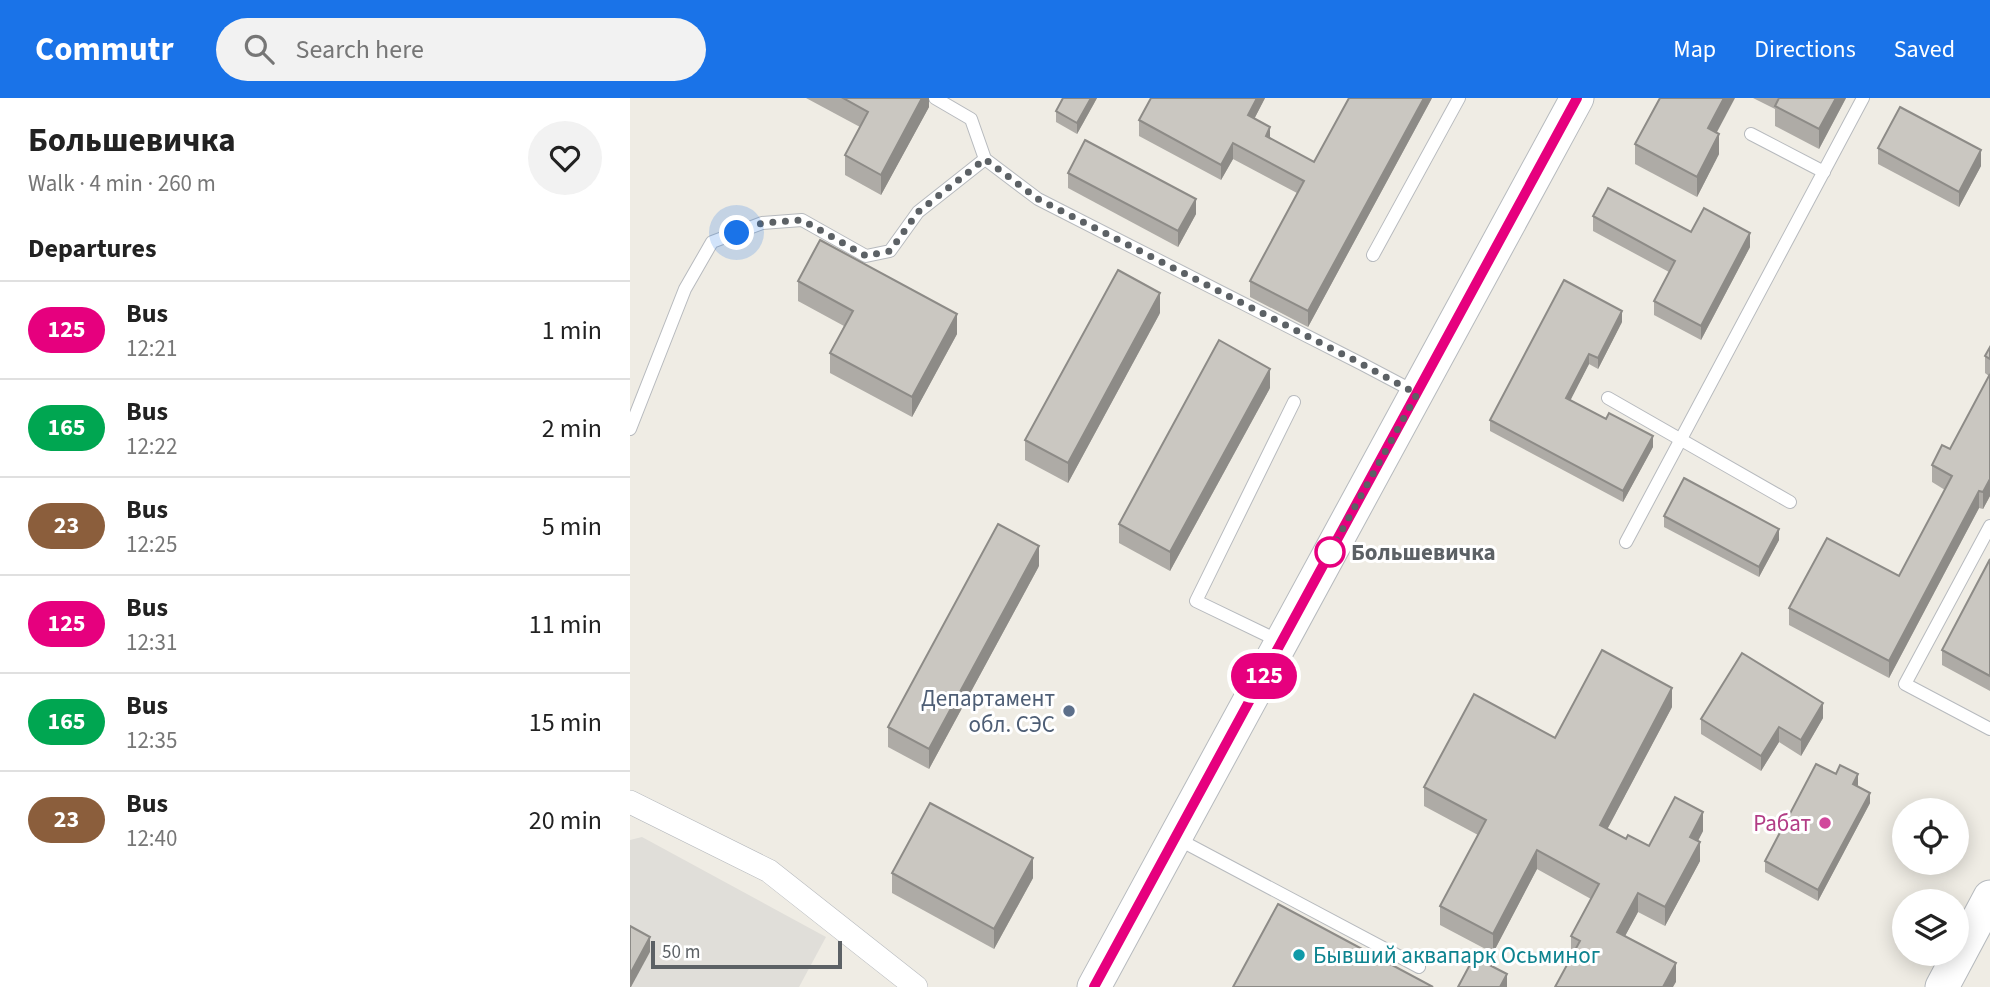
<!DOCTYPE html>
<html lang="en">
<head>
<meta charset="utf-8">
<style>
  body { margin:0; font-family:"Source Sans 3",sans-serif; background:#f2f2f2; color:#222; height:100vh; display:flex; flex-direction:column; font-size:26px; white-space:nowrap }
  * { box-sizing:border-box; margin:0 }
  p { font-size:23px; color:#767676 }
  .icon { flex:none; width:38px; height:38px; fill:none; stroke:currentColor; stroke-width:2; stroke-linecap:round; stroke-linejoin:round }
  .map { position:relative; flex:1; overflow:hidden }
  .panel { display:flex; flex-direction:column; background:#fff; width:630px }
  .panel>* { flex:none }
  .badge { padding:0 14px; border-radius:23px; font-size:24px; line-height:46px }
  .controls { position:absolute; left:1262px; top:700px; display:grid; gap:14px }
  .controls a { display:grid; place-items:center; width:77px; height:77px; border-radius:50%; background:#fff; box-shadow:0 4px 18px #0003; font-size:35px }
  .scale { position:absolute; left:21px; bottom:18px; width:191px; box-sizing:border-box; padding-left:7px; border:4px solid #5c6165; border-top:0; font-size:19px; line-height:24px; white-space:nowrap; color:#5c6165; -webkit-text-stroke:5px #fff; paint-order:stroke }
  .you { position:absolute; width:35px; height:35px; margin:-18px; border:5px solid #fff; border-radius:50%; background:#1a73e8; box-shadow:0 0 0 10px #1a73e833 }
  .map>.badge { position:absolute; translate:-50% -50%; box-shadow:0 0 0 4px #fff }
  h2 { padding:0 28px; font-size:26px; line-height:63px }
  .round { display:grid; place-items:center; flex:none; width:74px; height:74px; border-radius:37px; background:#f2f2f2 }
  .summary { display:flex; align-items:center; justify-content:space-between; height:119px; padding:0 28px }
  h1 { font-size:33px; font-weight:700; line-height:52px }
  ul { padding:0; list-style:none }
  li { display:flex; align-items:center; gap:21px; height:98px; padding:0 28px; border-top:2px solid #e0e0e0 }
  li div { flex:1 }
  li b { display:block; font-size:26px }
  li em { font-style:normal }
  li .badge { min-width:77px; font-weight:700; text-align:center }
  header { display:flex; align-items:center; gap:42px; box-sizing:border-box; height:98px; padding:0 35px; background:#1a73e8; color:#fff }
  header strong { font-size:33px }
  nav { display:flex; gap:38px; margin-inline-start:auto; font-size:24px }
  .search { width:490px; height:63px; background:#f2f2f2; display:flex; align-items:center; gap:18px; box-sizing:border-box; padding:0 24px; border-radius:38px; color:#767676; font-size:26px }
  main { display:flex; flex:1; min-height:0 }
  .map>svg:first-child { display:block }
  .industrial { fill:#e0ded9 }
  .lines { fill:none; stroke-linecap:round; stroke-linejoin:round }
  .service-casing { stroke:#b7babe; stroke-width:14 }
  .minor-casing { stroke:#b7babe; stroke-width:24 }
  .secondary-casing { stroke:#b6babe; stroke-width:35 }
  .service { stroke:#fff; stroke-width:12 }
  .minor { stroke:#fff; stroke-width:23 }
  .secondary { stroke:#fff; stroke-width:33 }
  .wall { fill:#aeaba6 }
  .shaded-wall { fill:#8d8b87 }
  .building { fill:#cac7c1; stroke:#8d8b87; stroke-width:2 }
  .line-casing { stroke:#fff; stroke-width:16 }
  .line { stroke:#e6007e; stroke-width:10 }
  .walk { stroke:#5c6165; stroke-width:7; stroke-dasharray:0 12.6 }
  .stop-dot { fill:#fff; stroke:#e6007e; stroke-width:3.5 }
  .service-dot { fill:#5c6f8a; stroke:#fff; stroke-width:2.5 }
  .hotel-dot { fill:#d1479c; stroke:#fff; stroke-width:2.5 }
  .culture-dot { fill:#0f9aa8; stroke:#fff; stroke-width:2.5 }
  .labels { text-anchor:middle; stroke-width:6; stroke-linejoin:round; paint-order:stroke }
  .stop-label { font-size:23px; font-weight:bold; fill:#5c6165; stroke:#fff; text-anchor:start }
  .service-label { font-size:23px; fill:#4e5e75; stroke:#fff; text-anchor:end }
  .hotel-label { font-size:23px; fill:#b23c85; stroke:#fff; text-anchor:end }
  .culture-label { font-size:23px; fill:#0d838f; stroke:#fff; text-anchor:start }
</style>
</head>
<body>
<header>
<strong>Commutr</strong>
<div class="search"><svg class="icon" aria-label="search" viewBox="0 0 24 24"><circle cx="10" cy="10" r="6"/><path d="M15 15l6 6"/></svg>Search here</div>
<nav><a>Map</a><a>Directions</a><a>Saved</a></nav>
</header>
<main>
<section class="panel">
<div class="summary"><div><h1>Большевичка</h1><p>Walk · 4 min · 260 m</p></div><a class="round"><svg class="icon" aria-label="heart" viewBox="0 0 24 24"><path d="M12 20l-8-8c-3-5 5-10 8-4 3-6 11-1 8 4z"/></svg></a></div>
<h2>Departures</h2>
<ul>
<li><span class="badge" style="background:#e6007e;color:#fff">125</span><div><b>Bus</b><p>12:21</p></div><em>1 min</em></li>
<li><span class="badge" style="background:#00a651;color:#fff">165</span><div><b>Bus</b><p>12:22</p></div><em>2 min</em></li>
<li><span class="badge" style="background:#8b5e3c;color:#fff">23</span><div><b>Bus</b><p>12:25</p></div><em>5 min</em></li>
<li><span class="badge" style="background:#e6007e;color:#fff">125</span><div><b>Bus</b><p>12:31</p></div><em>11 min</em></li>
<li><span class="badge" style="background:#00a651;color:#fff">165</span><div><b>Bus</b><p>12:35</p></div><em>15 min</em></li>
<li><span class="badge" style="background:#8b5e3c;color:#fff">23</span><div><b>Bus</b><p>12:40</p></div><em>20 min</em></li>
</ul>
</section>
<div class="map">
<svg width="1360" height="889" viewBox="0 0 1360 889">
  <rect width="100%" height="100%" fill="#efece4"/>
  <polygon class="industrial" points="12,739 196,839 169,889 0,889 0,742"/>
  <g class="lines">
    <defs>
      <g id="service">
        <polyline points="305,0 341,21 355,61 408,101 732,266 787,295"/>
        <polyline points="1121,36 1194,74"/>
        <polyline points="743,157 829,0"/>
        <polyline points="978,300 1160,404"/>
        <polyline points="0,331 55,191 82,144 132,125 172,122 236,158 260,153 288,114 355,61"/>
        <polyline points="1360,428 1275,586 1360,631"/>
        <polyline points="996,444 1233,0"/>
        <polyline points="649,543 566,503 664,304"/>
        <polyline points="546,740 789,869"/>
      </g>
      <polyline id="minor" points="0,704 139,773 286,889"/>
      <g id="secondary">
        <polyline points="464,889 947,0"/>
        <polyline points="1312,889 1360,799"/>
      </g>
    </defs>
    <use href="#service" class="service-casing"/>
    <use href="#minor" class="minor-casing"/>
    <use href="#secondary" class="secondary-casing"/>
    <use href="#service" class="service"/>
    <use href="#minor" class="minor"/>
    <use href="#secondary" class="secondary"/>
  </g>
  <g class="wall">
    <polygon points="176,0 299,0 299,9 251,97 215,77 215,57 230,29"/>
    <polygon points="433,0 467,0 447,36 426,24 426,13"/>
    <polygon points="521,0 635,0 624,21 640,40 684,64 719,0 802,0 678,229 620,199 620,183 667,95 603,61 591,82 509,38 509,22"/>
    <polygon points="1123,0 1216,0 1189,51 1145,28 1145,11"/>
    <polygon points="1086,35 1089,56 1067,99 1005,66 1005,46"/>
    <polygon points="1248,50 1351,68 1329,109 1248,66"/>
    <polygon points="438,75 566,116 548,149 438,90"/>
    <polygon points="963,118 1061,134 1120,149 1071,242 1024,217 1024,203 1039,174 963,133"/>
    <polygon points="168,183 327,236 282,319 200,275 200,255 214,228 168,203"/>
    <polygon points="530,215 438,385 395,362 395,342"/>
    <polygon points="992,224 968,271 959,266 940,302 1023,349 993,404 860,333 860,322"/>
    <polygon points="1360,249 1360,398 1353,411 1349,410 1259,580 1159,527 1159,510 1269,478 1315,392 1302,384 1302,367 1320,351 1359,278 1355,275 1355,258"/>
    <polygon points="640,290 540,473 489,445 489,426"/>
    <polygon points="1034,418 1149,442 1129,479 1034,429"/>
    <polygon points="1360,461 1360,593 1312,567 1312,552"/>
    <polygon points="409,468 299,671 258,649 258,629"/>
    <polygon points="1042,609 977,731 996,741 1019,748 1073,733 1068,743 1070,763 1035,828 1008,814 995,838 1046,884 941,857 941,838 961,801 907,771 863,855 810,827 810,808 848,737 794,708 794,689 925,640"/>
    <polygon points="1193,620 1171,658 1149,644 1131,673 1071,636 1071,621"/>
    <polygon points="1228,687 1227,688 1240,705 1188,803 1135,774 1135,763"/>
    <polygon points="262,775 403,780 364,851 262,795"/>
  </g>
  <g class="shaded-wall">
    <polygon points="292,0 299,0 299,9 251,97 251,77"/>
    <polygon points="461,0 467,0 447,36 447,25"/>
    <polygon points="627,0 635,0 618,33 618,17"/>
    <polygon points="794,0 802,0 678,229 678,213"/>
    <polygon points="1094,0 1105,0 1078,51 1078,30"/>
    <polygon points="1206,0 1216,0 1189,51 1189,31"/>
    <polygon points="640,29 640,45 636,38"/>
    <polygon points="1089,36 1089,56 1067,99 1067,79"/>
    <polygon points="603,45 603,61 591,82 591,67"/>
    <polygon points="1351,52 1351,68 1329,109 1329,94"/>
    <polygon points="566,101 566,116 548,149 548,133"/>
    <polygon points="1120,135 1120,149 1071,242 1071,228"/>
    <polygon points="530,195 530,215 438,385 438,365"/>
    <polygon points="992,213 992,224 968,271 968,260"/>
    <polygon points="327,216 327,236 282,319 282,299"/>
    <polygon points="959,256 959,266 936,311 936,300"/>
    <polygon points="640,271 640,290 540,473 540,454"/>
    <polygon points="1023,338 1023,349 993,404 993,393"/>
    <polygon points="1360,381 1360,398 1353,411 1353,394"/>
    <polygon points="1349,393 1349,410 1259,580 1259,563"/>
    <polygon points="1149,431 1149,442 1129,479 1129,469"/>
    <polygon points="409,448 409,468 299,671 299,651"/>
    <polygon points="1042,590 1042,609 970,745 970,727"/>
    <polygon points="1193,605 1193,620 1171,658 1171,642"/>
    <polygon points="1149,629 1149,644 1131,673 1131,658"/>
    <polygon points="1228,676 1228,687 1223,696 1223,686"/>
    <polygon points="1240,695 1240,705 1188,803 1188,792"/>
    <polygon points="1073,714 1073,733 1060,758 1060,739"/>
    <polygon points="1070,744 1070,763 1035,828 1035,809"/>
    <polygon points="907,752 907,771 863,855 863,836"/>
    <polygon points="403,760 403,780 364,851 364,831"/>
    <polygon points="1008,795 1008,814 987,853 987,834"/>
    <polygon points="20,839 20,854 1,889 0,889 0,876"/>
    <polygon points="1046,865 1046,884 1043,889 1033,889"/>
    <polygon points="877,876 877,889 870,889"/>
  </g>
  <g class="building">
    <polygon points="213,0 292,0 251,77 215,57 238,14"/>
    <polygon points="433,0 461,0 447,25 426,13"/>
    <polygon points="521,0 627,0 618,17 640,29 636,38 684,64 719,0 794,0 678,213 620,183 674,83 603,45 591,67 509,22"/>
    <polygon points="1030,0 1094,0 1078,30 1089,36 1067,79 1005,46"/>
    <polygon points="1149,0 1206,0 1189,31 1145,8"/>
    <polygon points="1270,9 1351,52 1329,94 1248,50"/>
    <polygon points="455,42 566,101 548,133 438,75"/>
    <polygon points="978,90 1061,134 1074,110 1120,135 1071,228 1024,203 1045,163 963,118"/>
    <polygon points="190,142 327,216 282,299 200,255 223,213 168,183"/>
    <polygon points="488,172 530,195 438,365 395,342"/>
    <polygon points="934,182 992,213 968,260 959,256 936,300 976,321 979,315 1023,338 993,393 860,322"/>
    <polygon points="589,242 640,271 540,454 489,426"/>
    <polygon points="1360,249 1360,261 1355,258"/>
    <polygon points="1360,276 1360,381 1353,394 1349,393 1259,563 1159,510 1197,440 1269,478 1322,378 1302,367 1312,347 1320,351"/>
    <polygon points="1054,380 1149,431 1129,469 1034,418"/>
    <polygon points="368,426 409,448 299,651 258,629"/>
    <polygon points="1360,461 1360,578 1312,552"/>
    <polygon points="972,552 1042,590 970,727 996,741 998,737 1019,748 1045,699 1073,714 1060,739 1070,744 1035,809 1008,795 987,834 1046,865 1033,889 925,889 950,843 941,838 969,786 907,752 863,836 810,808 856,722 794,689 844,596 925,640"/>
    <polygon points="1112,555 1193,605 1171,642 1149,629 1131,658 1071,621"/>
    <polygon points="1186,666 1206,676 1210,667 1228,676 1223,686 1240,695 1188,792 1135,763"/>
    <polygon points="300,705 403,760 364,831 262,775"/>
    <polygon points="648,806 803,889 603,889"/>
    <polygon points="0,828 20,839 0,876"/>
    <polygon points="844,859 877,876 870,889 828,889"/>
  </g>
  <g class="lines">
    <defs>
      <polyline id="line" points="464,889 947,0"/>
    </defs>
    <use href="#line" class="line-casing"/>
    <use href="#line" class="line"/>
    <polyline class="walk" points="107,135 132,125 172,122 236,158 260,153 288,114 355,61 408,101 732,266 787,296 700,454"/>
  </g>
  <circle class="stop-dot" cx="700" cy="454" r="14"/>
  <circle class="service-dot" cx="439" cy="613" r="7"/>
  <circle class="hotel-dot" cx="1195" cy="725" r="7"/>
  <circle class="culture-dot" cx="669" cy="857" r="7"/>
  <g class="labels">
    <g class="stop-label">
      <text x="721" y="462">Большевичка</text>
    </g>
    <g class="service-label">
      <text x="425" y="608">Департамент<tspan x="425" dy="26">обл. СЭС</tspan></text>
    </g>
    <g class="hotel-label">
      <text x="1181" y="733">Рабат</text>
    </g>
    <g class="culture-label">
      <text x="683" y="865">Бывший аквапарк Осьминог</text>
    </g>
  </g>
</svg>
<div class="controls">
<a><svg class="icon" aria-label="locate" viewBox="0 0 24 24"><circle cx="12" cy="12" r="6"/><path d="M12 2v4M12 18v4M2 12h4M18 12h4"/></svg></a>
<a><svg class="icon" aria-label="layers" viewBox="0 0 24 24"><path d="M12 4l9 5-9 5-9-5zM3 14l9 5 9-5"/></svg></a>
</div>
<div class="scale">50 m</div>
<div class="you" style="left:107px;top:135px"></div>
<b class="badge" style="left:634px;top:578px;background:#e6007e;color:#fff">125</b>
</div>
</main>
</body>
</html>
